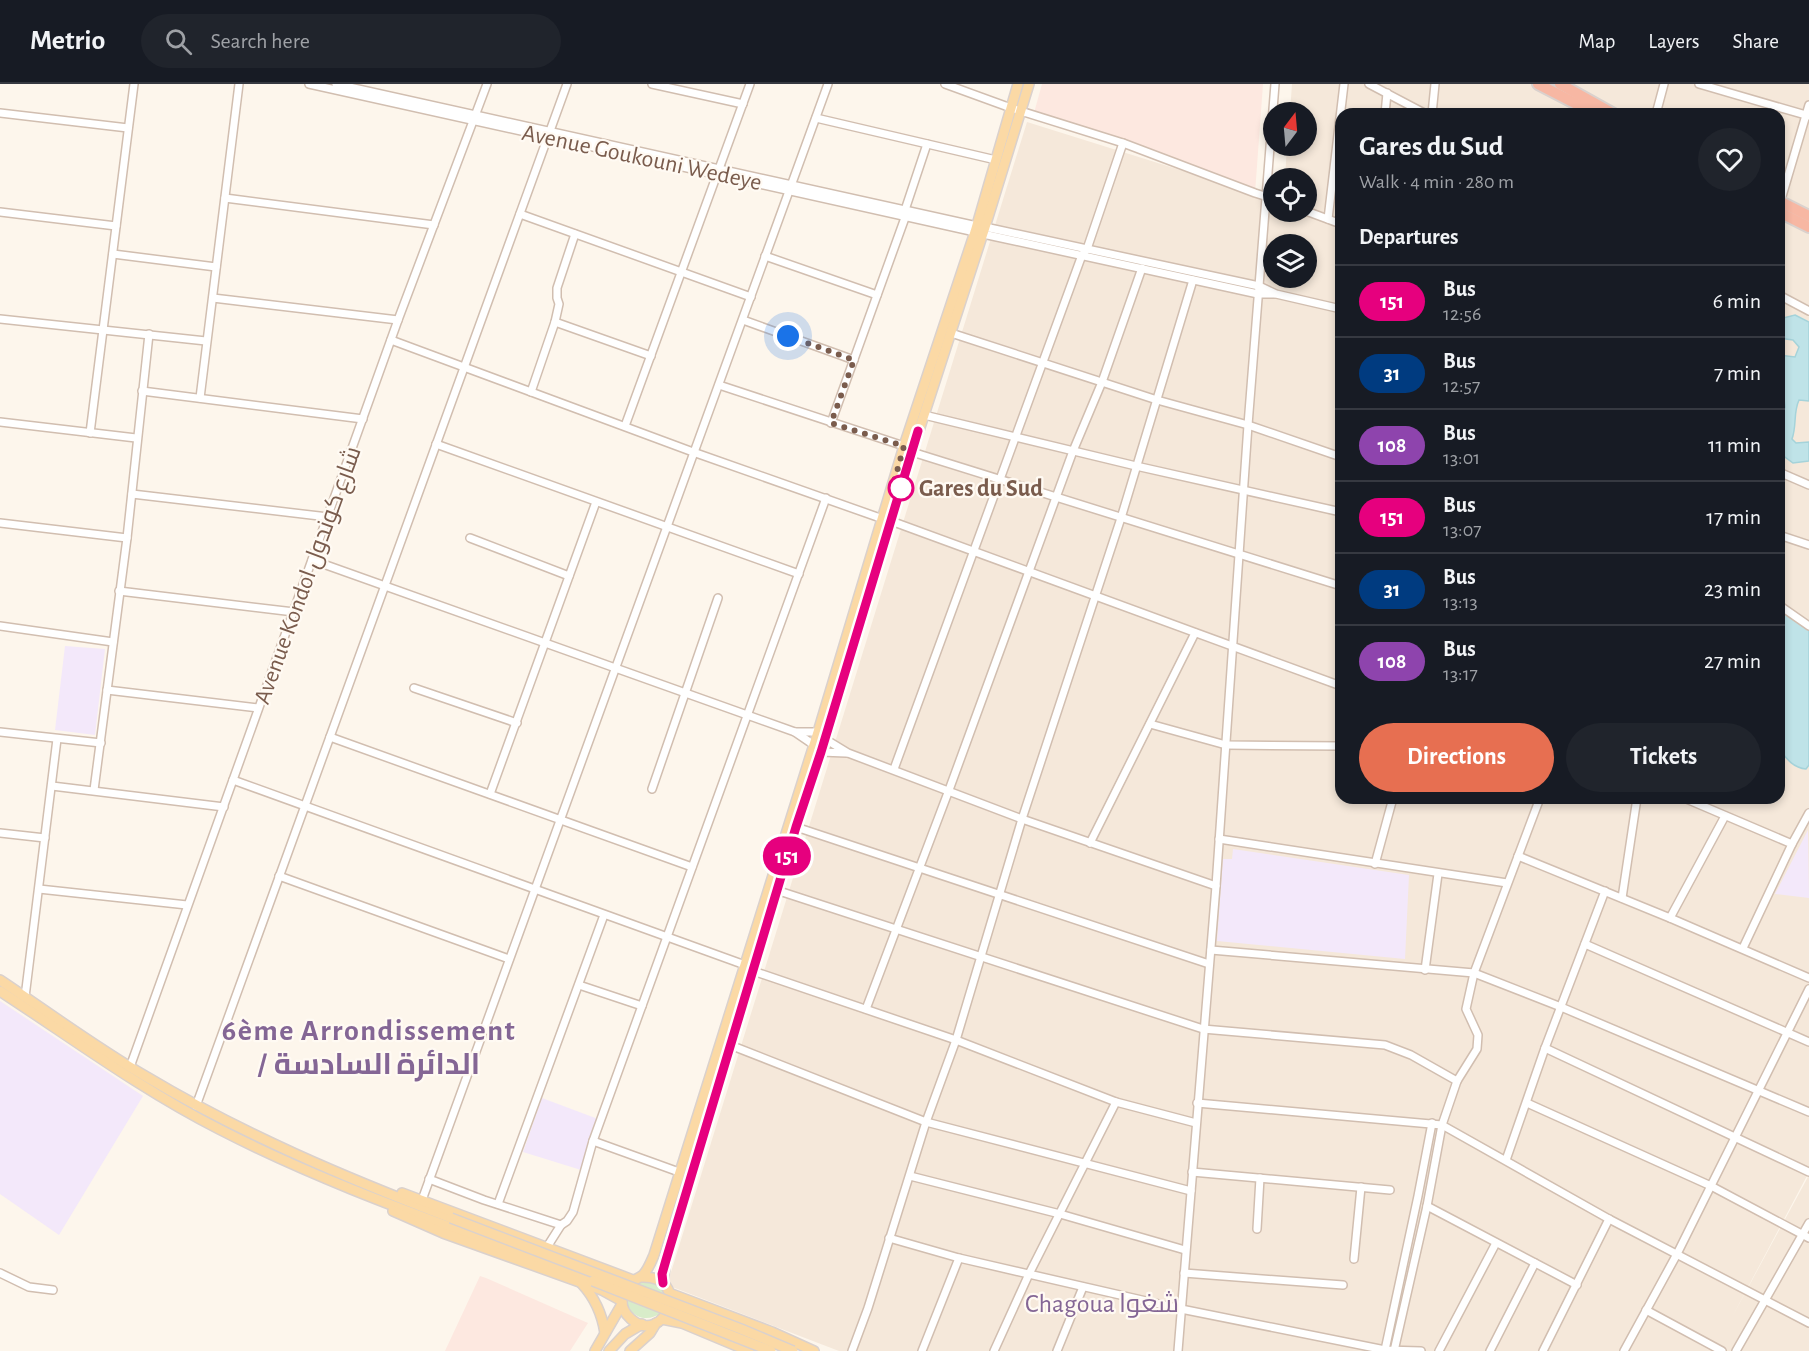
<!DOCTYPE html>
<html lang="en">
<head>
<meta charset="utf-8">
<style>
  body { margin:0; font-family:"Alegreya Sans",Cairo,sans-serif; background:#20242c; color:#f1f3f6; height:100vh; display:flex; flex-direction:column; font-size:22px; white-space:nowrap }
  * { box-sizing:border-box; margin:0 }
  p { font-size:20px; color:#9ea1a6 }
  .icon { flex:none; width:33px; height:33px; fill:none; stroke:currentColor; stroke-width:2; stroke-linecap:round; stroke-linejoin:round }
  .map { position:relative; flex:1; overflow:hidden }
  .side { position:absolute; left:1335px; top:24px; width:450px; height:696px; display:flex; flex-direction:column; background:#171b24; border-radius:18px; box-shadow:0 3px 9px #0003 }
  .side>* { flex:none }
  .badge { padding:0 12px; border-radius:20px; font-size:21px; line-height:39px }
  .needle { width:39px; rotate:16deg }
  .tools { position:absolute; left:1263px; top:18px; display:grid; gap:12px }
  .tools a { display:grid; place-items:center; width:54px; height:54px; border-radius:50%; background:#171b24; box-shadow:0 3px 9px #0003; font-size:30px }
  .you { position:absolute; width:30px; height:30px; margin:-15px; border:4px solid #fff; border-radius:50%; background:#1a73e8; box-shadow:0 0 0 9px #1a73e833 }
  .map>.badge { position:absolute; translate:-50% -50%; box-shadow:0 0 0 3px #fff }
  h2 { padding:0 24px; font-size:22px; line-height:54px }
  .round { display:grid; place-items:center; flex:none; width:63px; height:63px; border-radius:32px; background:#20242c }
  .summary { display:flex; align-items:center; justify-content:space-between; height:102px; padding:0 24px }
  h1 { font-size:28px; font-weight:600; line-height:45px }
  .cta { display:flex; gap:12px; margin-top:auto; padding:12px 24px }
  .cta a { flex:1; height:69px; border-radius:36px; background:#e76f51; color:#fff; font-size:24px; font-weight:600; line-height:69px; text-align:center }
  .cta a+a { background:#20242c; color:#f1f3f6 }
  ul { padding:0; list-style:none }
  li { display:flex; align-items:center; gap:18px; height:72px; padding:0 24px; border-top:2px solid #363941 }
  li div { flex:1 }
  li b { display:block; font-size:22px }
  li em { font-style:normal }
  li .badge { min-width:66px; font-weight:700; text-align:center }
  header { display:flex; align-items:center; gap:36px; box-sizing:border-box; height:84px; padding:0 30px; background:#171b24; border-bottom:2px solid #363941 }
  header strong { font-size:28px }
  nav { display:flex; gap:33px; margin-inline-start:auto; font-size:21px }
  .search { width:420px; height:54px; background:#20242c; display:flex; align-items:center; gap:15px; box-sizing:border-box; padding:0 21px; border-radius:33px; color:#9ea1a6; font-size:22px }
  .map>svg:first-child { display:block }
  .residential { fill:#f5e8da; fill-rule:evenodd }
  .commercial { fill:#fde8e0 }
  .education { fill:#f3e8fa }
  .green { fill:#d8ecc9 }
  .water { fill:#bfe3e8; stroke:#a5d3da; stroke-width:1.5 }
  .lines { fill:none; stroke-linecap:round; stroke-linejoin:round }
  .minor-casing { stroke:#d1beb0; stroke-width:10 }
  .major-casing { stroke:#dad1cd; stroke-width:12 }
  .highway-casing { stroke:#dad1cd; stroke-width:14 }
  .minor { stroke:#fff; stroke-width:7 }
  .major { stroke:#fbd9a5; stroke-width:9 }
  .highway { stroke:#f7b7a3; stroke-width:10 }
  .major-bridge-casing { stroke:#dad1cd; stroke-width:12; stroke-linecap:butt }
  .major-bridge { stroke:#fbd9a5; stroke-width:9 }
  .line-casing { stroke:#fff; stroke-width:14 }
  .line { stroke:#e6007e; stroke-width:9 }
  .walk { stroke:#7a5c4d; stroke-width:6; stroke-dasharray:0 10.8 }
  .stop-dot { fill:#fff; stroke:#e6007e; stroke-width:3 }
  .labels { text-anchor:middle; stroke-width:4.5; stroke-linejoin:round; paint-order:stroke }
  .street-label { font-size:24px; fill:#7a5c4d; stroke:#fffaf3 }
  .stop-label { font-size:24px; font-weight:bold; fill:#7a5c4d; stroke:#fffaf3; text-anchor:start }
  .neighbourhood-label { font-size:26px; fill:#846695; stroke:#fffaf3 }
  .district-label { font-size:30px; font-weight:bold; letter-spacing:1.5px; fill:#846695; stroke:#fffaf3 }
</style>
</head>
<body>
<header>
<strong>Metrio</strong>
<div class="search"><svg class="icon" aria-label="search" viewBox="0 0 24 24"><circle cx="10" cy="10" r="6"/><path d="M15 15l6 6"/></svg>Search here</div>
<nav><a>Map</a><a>Layers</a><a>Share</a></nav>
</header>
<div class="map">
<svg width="1809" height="1267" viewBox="0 0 1809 1267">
  <rect width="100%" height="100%" fill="#fdf6ec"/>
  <path class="residential" d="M1292 0H1809V1088L1731 1235 1809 1091V1267H839L667 1201 1027 38 1273 115 1274 128H1306V94H1285L1287 62H1306V28H1290ZM1341 30H1779V714H1341ZM1274 160H1306V194H1274Z"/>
  <g class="commercial">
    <polygon points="1042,0 1263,0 1255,109 1034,29"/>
    <polygon points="480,1192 486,1194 588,1239 570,1267 445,1267"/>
  </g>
  <g class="education">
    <polygon points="65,562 105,565 95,651 55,646"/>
    <polygon points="1808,746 1809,814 1775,810"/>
    <polygon points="1233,765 1409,791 1405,875 1217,857 1223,775 1232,775"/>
    <polygon points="0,917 143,1012 59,1151 0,1110"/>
    <polygon points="542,1014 598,1035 581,1086 523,1068"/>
  </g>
  <path class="green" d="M638 1197 656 1198 665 1208 662 1228C646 1241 626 1232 626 1211Z"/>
  <g class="water">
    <path d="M1795 231 1809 238V317L1799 316C1793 329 1797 341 1792 355L1796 359 1809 358V377L1793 379 1782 371 1779 373V335L1785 323 1784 315 1779 305V271L1795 273 1799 263 1793 256 1779 254V235Z"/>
    <path d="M1779 523 1809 545V681L1806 685C1793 684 1786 674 1779 665Z"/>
  </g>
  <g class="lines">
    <defs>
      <g id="minor">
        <polyline points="309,0 975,148"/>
        <polyline points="336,0 977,142"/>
        <polyline points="652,0 743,20"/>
        <polyline points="945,0 1011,24 1123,59 1255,109 1274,115"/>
        <polyline points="1369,0 1426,30"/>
        <polyline points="1699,0 1809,32"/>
        <polyline points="0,29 128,44"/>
        <polyline points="1385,30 1387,9"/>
        <polyline points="1432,30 1435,0"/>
        <polyline points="1656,30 1664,0"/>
        <polyline points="816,34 996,76"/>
        <polyline points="225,114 434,141"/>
        <polyline points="1780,119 1809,21"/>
        <polyline points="905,126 927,60"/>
        <polyline points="1306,127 1341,140"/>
        <polyline points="0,128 116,142"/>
        <polyline points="520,130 751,213"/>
        <polyline points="1328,135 1344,0"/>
        <polyline points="985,143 1259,202 1276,210 1341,225"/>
        <polyline points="983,150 1258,210 1274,210"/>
        <polyline points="113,170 216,183"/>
        <polyline points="765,172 877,211"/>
        <polyline points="1779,211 1809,227"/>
        <polyline points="213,214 398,236"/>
        <polyline points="0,235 206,257"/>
        <polyline points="743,236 854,276"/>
        <polyline points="555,238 651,272"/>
        <polyline points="951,249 1157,316 1248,341 1341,373"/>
        <polyline points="391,256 693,368 883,435"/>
        <polyline points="719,301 904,362"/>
        <polyline points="142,307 363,335"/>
        <polyline points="531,308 555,238 559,220 557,214 557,204 575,150"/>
        <polyline points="200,314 239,0"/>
        <polyline points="924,331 1136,382 1341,428"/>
        <polyline points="0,338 136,354"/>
        <polyline points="831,339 906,131"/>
        <polyline points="625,342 750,0"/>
        <polyline points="90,349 134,0"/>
        <polyline points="436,360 799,490"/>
        <polyline points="912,368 1341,502"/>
        <polyline points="1779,388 1809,401"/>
        <polyline points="132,410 328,433"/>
        <polyline points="891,437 1341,602"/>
        <polyline points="0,439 127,454"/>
        <polyline points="1779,451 1809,461"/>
        <polyline points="470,454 569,492"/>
        <polyline points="312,476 795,648 814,661"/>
        <polyline points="119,507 294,528"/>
        <polyline points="1779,521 1809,542"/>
        <polyline points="0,542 113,558"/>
        <polyline points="414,604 517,639"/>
        <polyline points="107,606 258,624"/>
        <polyline points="1150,640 1226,661 1341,662"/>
        <polyline points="0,648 101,659"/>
        <polyline points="795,648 818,648"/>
        <polyline points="330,653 692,783"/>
        <polyline points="825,655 848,669 1022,735 1216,802"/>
        <polyline points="821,668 846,669"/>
        <polyline points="894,685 1082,171 1087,165 1123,59"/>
        <polyline points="233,696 745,881"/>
        <polyline points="52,702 224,723"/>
        <polyline points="652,705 718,514"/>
        <polyline points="94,706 127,454 149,250"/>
        <polyline points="490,710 596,418"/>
        <polyline points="1684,714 1792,760 1743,864"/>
        <polyline points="796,743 1209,880"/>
        <polyline points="0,749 45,754"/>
        <polyline points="1219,755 1507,799"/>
        <polyline points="1090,759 1195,549"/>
        <polyline points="1792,760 1809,729"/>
        <polyline points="1518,772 1670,834 1809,894"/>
        <polyline points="1375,780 1393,714"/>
        <polyline points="279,792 509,875"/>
        <polyline points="39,805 187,821"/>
        <polyline points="776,806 1203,945 1385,961 1411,971 1457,997"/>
        <polyline points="1622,814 1637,714"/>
        <polyline points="1670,834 1725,732"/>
        <polyline points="1585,860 1809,958"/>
        <polyline points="1211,866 1474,889 1561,923 1809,1028"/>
        <polyline points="1425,886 1438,790"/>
        <polyline points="753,887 956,956 1116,1018 1196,1039"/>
        <polyline points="579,901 642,922"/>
        <polyline points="25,913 57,655"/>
        <polyline points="866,925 949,706 1073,367 1102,298 1142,184"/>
        <polyline points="730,961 926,1038 1191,1107"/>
        <polyline points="1545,964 1809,1088"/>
        <polyline points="130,983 398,236 487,0"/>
        <polyline points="1197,1019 1442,1041 1609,1135 1809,1239"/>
        <polyline points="1527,1019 1711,1102 1809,1154"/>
        <polyline points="196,1022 567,0"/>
        <polyline points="593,1057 679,1088"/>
        <polyline points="1506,1076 1545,964 1605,807"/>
        <polyline points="1192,1088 1390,1106"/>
        <polyline points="910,1092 1060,1130 1185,1166"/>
        <polyline points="429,1095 484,1116 561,1141"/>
        <polyline points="422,1116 828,0"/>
        <polyline points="498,1120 604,831"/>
        <polyline points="1427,1122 1577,1201"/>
        <polyline points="1257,1145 1260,1094"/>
        <polyline points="889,1154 959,1174 1181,1225 1385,1266 1421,1267"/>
        <polyline points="547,1163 561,1141 567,1137 573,1128 593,1057 826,414"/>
        <polyline points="1354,1175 1361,1103"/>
        <polyline points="0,1189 29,1203 53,1206"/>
        <polyline points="1184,1189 1343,1201"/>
        <polyline points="1646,1226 1722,1267"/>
        <polyline points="1385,1266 1418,1112 1432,1039"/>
        <polyline points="852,1267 868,1224 926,1038 956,956 1022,735 1121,434 1193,196"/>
        <polyline points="922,1267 959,1174"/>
        <polyline points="994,1267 1029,1190 1116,1018"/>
        <polyline points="1057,1267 1083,1203"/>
        <polyline points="1178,1267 1216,802 1248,341 1275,0"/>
        <polyline points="1394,1267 1427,1122 1442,1041 1457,997 1477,965 1478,951 1466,925 1474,889 1540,714"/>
        <polyline points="1439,1267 1496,1159"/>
        <polyline points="1490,1267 1535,1179"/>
        <polyline points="1543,1267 1609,1135"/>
        <polyline points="1624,1267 1677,1170 1809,905"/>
        <polyline points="1736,1267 1809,1139"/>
      </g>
      <g id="major">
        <path d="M0 896C48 928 95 963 145 992 242 1050 346 1094 451 1134"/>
        <path d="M0 907C72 954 142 1006 219 1045 339 1107 468 1148 593 1197"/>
        <polyline points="402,1109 633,1196"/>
        <polyline points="393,1127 443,1149 602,1206 622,1217"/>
        <path d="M641 1193C694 1191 664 1264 631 1235 623 1228 620 1219 623 1209 626 1198 635 1197 643 1191 648 1186 651 1178 654 1171L818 648 904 362 975 148 1018 0"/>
        <polyline points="663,1199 666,1176 796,743 821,668 912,368 985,143 1029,0"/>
        <path d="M582 1200C595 1214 602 1230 605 1249"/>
        <polyline points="669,1209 772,1248 814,1267"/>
        <polyline points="662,1235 682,1239 749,1267"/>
        <polyline points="595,1267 622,1220"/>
        <polyline points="609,1267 625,1250 642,1240"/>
        <polyline points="630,1267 650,1249 656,1239"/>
      </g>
      <g id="highway">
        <polyline points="1538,0 1596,30"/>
        <polyline points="1560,0 1614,30"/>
        <polyline points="1779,117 1809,132"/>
        <polyline points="1779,128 1809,143"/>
      </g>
    </defs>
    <use href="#minor" class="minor-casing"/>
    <use href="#major" class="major-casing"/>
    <use href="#highway" class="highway-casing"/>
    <use href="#minor" class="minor"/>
    <use href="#major" class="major"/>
    <use href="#highway" class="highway"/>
    <defs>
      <g id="major-bridge">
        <polyline points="451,1134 741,1245 793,1267"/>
        <polyline points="593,1197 771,1267"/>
      </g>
    </defs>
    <use href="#major-bridge" class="major-bridge-casing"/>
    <use href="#major-bridge" class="major-bridge"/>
  </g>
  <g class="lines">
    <defs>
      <polyline id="line" points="663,1199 662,1190 666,1176 796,743 821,668 918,347"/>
    </defs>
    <use href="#line" class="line-casing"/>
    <use href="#line" class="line"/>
    <polyline class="walk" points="788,252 854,276 831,339 904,362 894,398 901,404"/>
  </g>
  <circle class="stop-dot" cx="901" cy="404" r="12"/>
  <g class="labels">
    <g class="street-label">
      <text transform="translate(642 73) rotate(12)" y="8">Avenue Goukouni Wedeye</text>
      <text transform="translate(307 491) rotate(-70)" y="8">Avenue Kondol شارع كوندول</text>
    </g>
    <g class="stop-label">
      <text x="919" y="412">Gares du Sud</text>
    </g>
    <g class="neighbourhood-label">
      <text x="1102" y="1228">Chagoua شغوا</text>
    </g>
    <g class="district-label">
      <text x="369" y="956">6ème Arrondissement<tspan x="369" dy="34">/ الدائرة السادسة</tspan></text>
    </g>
  </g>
</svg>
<div class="tools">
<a><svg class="needle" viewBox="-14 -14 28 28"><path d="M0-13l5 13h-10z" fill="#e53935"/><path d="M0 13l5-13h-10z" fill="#9ea1a6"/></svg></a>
<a><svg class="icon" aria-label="locate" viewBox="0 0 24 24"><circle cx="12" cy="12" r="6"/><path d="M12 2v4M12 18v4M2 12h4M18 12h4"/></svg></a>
<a><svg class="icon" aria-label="layers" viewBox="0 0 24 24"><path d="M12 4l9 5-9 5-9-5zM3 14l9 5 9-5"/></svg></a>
</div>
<div class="you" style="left:788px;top:252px"></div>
<b class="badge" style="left:787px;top:772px;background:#e6007e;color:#fff">151</b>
<section class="side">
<div class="summary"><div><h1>Gares du Sud</h1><p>Walk · 4 min · 280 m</p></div><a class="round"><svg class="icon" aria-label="heart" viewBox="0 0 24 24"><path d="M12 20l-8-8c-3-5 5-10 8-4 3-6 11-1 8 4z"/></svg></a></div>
<h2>Departures</h2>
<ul>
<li><span class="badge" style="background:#e6007e;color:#fff">151</span><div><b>Bus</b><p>12:56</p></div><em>6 min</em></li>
<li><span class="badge" style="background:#003b80;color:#fff">31</span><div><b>Bus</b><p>12:57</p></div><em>7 min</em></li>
<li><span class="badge" style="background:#8e44ad;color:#fff">108</span><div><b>Bus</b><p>13:01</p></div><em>11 min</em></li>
<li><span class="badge" style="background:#e6007e;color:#fff">151</span><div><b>Bus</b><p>13:07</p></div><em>17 min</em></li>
<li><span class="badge" style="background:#003b80;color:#fff">31</span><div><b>Bus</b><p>13:13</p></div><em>23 min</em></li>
<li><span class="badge" style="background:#8e44ad;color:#fff">108</span><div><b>Bus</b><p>13:17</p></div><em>27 min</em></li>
</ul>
<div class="cta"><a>Directions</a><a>Tickets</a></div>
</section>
</div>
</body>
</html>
